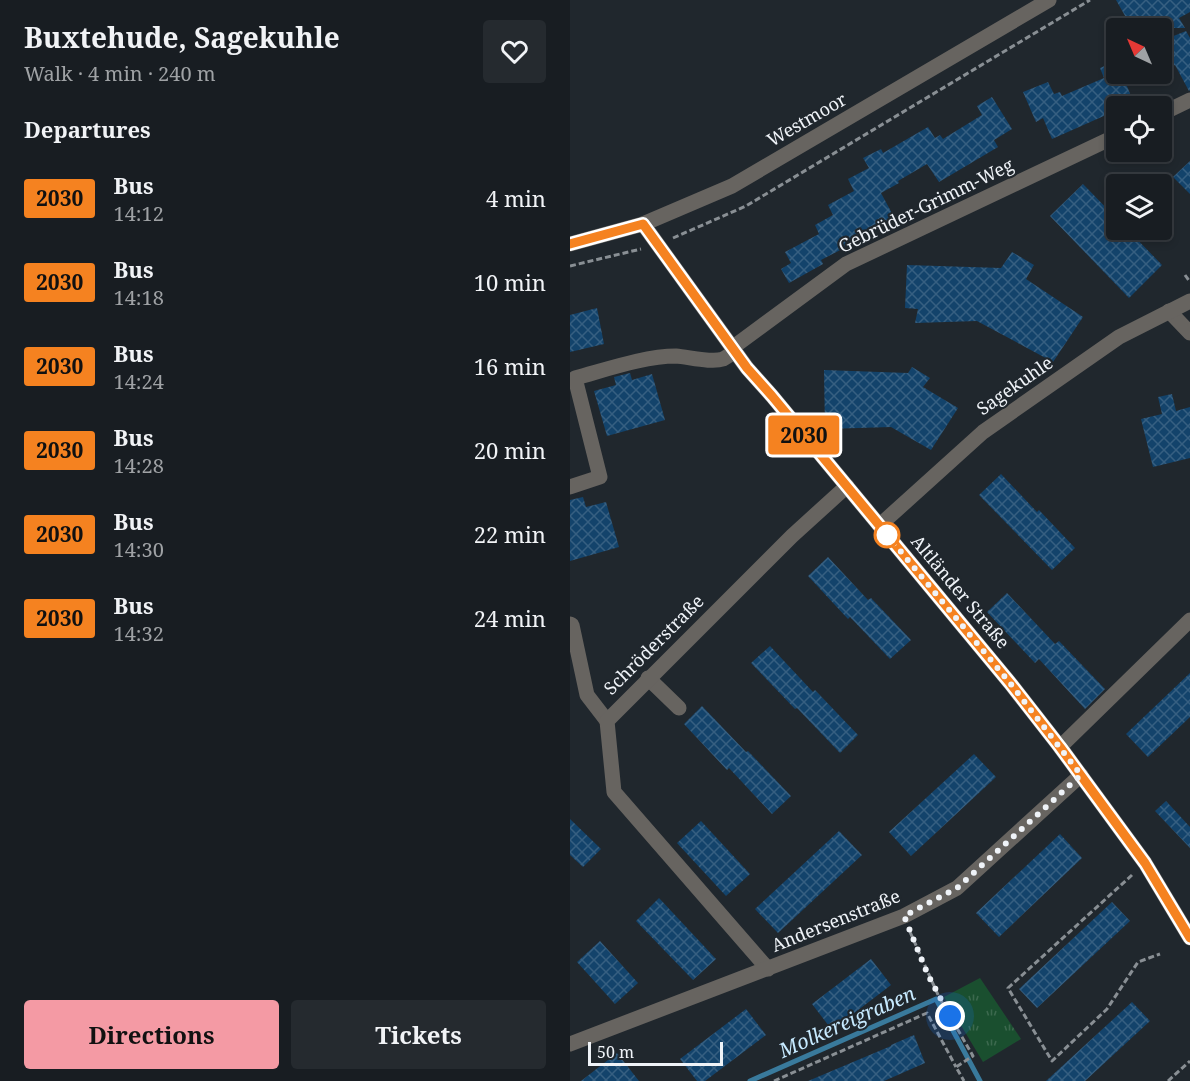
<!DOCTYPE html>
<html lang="en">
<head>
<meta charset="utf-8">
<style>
  body { margin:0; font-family:"Noto Serif",serif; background:#252a2f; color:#f1f3f6; height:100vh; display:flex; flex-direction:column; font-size:22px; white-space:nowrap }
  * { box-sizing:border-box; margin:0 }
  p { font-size:20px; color:#9fa2a5 }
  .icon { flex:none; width:33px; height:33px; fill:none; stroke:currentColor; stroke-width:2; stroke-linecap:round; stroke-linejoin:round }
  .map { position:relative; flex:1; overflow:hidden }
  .sheet { display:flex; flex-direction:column; background:#181d22; width:570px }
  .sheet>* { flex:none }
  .badge { padding:0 12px; border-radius:4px; font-size:21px; line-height:39px }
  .needle { width:39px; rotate:316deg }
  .buttons { position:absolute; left:536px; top:18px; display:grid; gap:12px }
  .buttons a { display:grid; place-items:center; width:66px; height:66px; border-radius:6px; background:#181d22; box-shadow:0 3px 9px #0003,0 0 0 2px #363b40; font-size:30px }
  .scale { position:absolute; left:18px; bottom:15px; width:135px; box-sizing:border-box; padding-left:6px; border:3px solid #eff3f8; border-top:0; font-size:16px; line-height:21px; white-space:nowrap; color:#eff3f8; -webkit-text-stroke:4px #20272d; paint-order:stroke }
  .you { position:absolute; width:30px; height:30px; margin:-15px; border:4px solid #fff; border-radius:50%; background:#1a73e8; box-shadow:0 0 0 9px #1a73e833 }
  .map>.badge { position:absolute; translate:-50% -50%; box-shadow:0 0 0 3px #fff }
  h2 { padding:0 24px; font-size:22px; line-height:54px }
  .round { display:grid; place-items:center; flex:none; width:63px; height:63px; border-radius:6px; background:#252a2f }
  .overview { display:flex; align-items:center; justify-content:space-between; height:102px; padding:0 24px }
  h1 { font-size:28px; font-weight:700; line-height:45px }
  .button { display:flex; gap:12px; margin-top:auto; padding:12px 24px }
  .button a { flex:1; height:69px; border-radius:6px; background:#f49aa4; color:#111; font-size:24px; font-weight:700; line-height:69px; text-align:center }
  .button a+a { background:#252a2f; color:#f1f3f6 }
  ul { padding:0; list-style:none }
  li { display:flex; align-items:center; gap:18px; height:84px; padding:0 24px }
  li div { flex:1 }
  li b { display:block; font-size:22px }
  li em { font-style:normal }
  li .badge { min-width:66px; font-weight:700; text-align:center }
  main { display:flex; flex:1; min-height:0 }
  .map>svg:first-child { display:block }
  .park { fill:url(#park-tufts) }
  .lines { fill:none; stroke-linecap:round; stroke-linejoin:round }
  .stream { stroke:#397a9c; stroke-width:5 }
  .building { fill:url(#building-cross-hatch) }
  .path { stroke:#898f94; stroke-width:3; stroke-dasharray:6 3; stroke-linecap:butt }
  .minor { stroke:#676460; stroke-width:15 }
  .line-casing { stroke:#fff; stroke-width:14 }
  .line { stroke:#f58220; stroke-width:9 }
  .walk { stroke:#eff3f8; stroke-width:6; stroke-dasharray:0 10.8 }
  .stop-dot { fill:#fff; stroke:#f58220; stroke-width:3 }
  .labels { text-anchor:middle; stroke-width:4.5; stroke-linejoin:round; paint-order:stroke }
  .street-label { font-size:18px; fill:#eff3f8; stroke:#20272d }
  .water-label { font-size:20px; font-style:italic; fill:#c7eaff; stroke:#20272d }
</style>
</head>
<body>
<main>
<section class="sheet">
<div class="overview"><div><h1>Buxtehude, Sagekuhle</h1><p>Walk · 4 min · 240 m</p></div><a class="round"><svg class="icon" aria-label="heart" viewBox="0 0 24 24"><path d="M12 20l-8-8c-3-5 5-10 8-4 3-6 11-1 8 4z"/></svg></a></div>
<h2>Departures</h2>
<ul>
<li><span class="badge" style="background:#f58220;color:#111">2030</span><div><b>Bus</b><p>14:12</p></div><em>4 min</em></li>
<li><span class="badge" style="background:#f58220;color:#111">2030</span><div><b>Bus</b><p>14:18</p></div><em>10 min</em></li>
<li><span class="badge" style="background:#f58220;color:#111">2030</span><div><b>Bus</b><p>14:24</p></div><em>16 min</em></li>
<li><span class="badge" style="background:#f58220;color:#111">2030</span><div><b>Bus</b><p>14:28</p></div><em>20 min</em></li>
<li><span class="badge" style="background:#f58220;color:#111">2030</span><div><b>Bus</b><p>14:30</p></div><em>22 min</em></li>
<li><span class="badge" style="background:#f58220;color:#111">2030</span><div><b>Bus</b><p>14:32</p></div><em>24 min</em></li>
</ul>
<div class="button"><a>Directions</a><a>Tickets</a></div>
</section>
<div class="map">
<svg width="620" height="1081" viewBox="0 0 620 1081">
  <defs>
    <pattern id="park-tufts" width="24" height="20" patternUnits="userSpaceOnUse" patternTransform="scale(1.5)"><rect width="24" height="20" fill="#1a4f2f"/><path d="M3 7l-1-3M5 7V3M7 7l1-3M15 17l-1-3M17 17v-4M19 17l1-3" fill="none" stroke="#3c694e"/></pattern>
    <pattern id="building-cross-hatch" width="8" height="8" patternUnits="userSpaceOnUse" patternTransform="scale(1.5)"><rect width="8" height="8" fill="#13436b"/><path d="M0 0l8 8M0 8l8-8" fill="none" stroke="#365f81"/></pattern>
  </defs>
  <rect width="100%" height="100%" fill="#20272d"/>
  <polygon class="park" points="410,978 451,1039 413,1062 374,997"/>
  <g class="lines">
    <polyline class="stream" points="180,1081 366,999 410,1081"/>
  </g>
  <g class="building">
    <polygon points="546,0 620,0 620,12 609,18 615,28 562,28"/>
    <polygon points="616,31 620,38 620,90 619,91 605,65 597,69 591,57 591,41"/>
    <polygon points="546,61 546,74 552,74 561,96 546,102 546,106 545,103 542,104 545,111 482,139 473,118 466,122 453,92 478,82 484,94 490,92 492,96 534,78 530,68"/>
    <polygon points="422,97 442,129 424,140 428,147 369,182 357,164 328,181 329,183 311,193 324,217 276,243 278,246 251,260 253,264 219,283 211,269 221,263 215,252 249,234 245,225 263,215 258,205 284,191 278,179 299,168 293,158 311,149 313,153 358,127 365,138 370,135 373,139 412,115 407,106"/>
    <polygon points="620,161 620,194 603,177"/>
    <polygon points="513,184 546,218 546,230 558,230 592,265 559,298 480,216"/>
    <polygon points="442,252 464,265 456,279 513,317 483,362 407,321 345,323 348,309 335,308 337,265 431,268"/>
    <polygon points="27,308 34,344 0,352 0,315"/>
    <polygon points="342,367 360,378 353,387 388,408 361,450 321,427 255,429 254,370 338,373"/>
    <polygon points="60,373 62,380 82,374 95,420 37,436 24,391 46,385 44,377"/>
    <polygon points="602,394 606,411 620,407 620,458 583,467 571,419 592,414 588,397"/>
    <polygon points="431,474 467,512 469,510 505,548 482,570 409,495"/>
    <polygon points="13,497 16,507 36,502 49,547 0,561 0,500"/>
    <polygon points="258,557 298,600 301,598 341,640 320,659 280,617 278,619 238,576"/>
    <polygon points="437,593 485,644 489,641 535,689 515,709 469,659 465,663 417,612"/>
    <polygon points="200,646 243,692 245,690 288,735 270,753 227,708 225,709 181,663"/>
    <polygon points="620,673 620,717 578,757 556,734"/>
    <polygon points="132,706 176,752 178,751 221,796 202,814 159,768 157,770 114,724"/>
    <polygon points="404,754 426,777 341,856 319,832"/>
    <polygon points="596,801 620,827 620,848 585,811"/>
    <polygon points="0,819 31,849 13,867 0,855"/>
    <polygon points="131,821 180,874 156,896 107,843"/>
    <polygon points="269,831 292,855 208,933 185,909"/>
    <polygon points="490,834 512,858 429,937 406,913"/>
    <polygon points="89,898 146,959 123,980 66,921"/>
    <polygon points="542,902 560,921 467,1008 449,989"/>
    <polygon points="30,941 68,983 45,1004 7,962"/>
    <polygon points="301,959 321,985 262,1030 242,1004"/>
    <polygon points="562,1002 580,1021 515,1081 476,1081"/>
    <polygon points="176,1009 196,1035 135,1081 127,1081 110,1059"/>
    <polygon points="344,1035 355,1063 314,1081 238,1081 321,1046 321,1045"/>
    <polygon points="47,1053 69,1081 11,1081"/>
  </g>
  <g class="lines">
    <g class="path">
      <polyline points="103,238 176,206 520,0"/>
      <polyline points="0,266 71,249"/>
      <polyline points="615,275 620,282"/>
      <polyline points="562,875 438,988 482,1061 537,1009 568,962 590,954"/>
      <polyline points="340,932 369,997 403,1056 386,1067 394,1081"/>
      <polyline points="204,1081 357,1013 386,1067"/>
      <polyline points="598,1081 620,1061"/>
    </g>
    <g class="minor">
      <polyline points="591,114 620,100"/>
      <polyline points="73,224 177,368 202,396 440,683 490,747 575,863 620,938"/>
      <polyline points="0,244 73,224 162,186 479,0"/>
      <polyline points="599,311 620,333"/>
      <polyline points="162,348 276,264 546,136"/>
      <path d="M0 487 30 477 5 378C35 370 75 356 106 356 119 357 142 363 153 359 157 357 161 354 165 351"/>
      <polyline points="310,525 413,432 549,337 620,301"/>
      <polyline points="0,624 2,625 17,695 37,721"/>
      <polyline points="78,678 109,708"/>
      <polyline points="490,747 620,620"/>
      <polyline points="198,969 44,792 37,721 222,536 277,486"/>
      <polyline points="0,1044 334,916 387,888 511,775"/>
    </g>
  </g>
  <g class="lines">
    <defs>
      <polyline id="line" points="0,244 73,224 177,368 202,396 440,683 490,747 575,863 620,938"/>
    </defs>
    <use href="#line" class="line-casing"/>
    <use href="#line" class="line"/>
    <polyline class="walk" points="317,535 440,683 511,775 387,888 334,916 358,975 380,1016"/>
  </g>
  <circle class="stop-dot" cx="317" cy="535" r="12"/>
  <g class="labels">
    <g class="street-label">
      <text transform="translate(237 120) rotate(-30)" y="6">Westmoor</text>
      <text transform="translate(356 206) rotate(-26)" y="6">Gebrüder-Grimm-Weg</text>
      <text transform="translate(445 386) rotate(-35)" y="6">Sagekuhle</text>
      <text transform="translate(390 592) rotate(50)" y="6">Altländer Straße</text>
      <text transform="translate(84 645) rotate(-45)" y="6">Schröderstraße</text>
      <text transform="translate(266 921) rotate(-22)" y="6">Andersenstraße</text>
    </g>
    <g class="water-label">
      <text transform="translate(277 1022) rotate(-24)" y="7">Molkereigraben</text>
    </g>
  </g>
</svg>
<div class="buttons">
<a><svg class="needle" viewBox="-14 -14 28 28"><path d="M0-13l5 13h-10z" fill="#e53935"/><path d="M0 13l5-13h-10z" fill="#9fa2a5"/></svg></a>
<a><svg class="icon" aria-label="locate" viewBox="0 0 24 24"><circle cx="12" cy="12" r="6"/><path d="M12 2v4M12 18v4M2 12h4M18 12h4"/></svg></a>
<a><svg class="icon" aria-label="layers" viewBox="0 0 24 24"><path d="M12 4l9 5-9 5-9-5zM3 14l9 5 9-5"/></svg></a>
</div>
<div class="scale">50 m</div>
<div class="you" style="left:380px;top:1016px"></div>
<b class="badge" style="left:234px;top:435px;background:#f58220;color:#111">2030</b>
</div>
</main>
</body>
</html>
